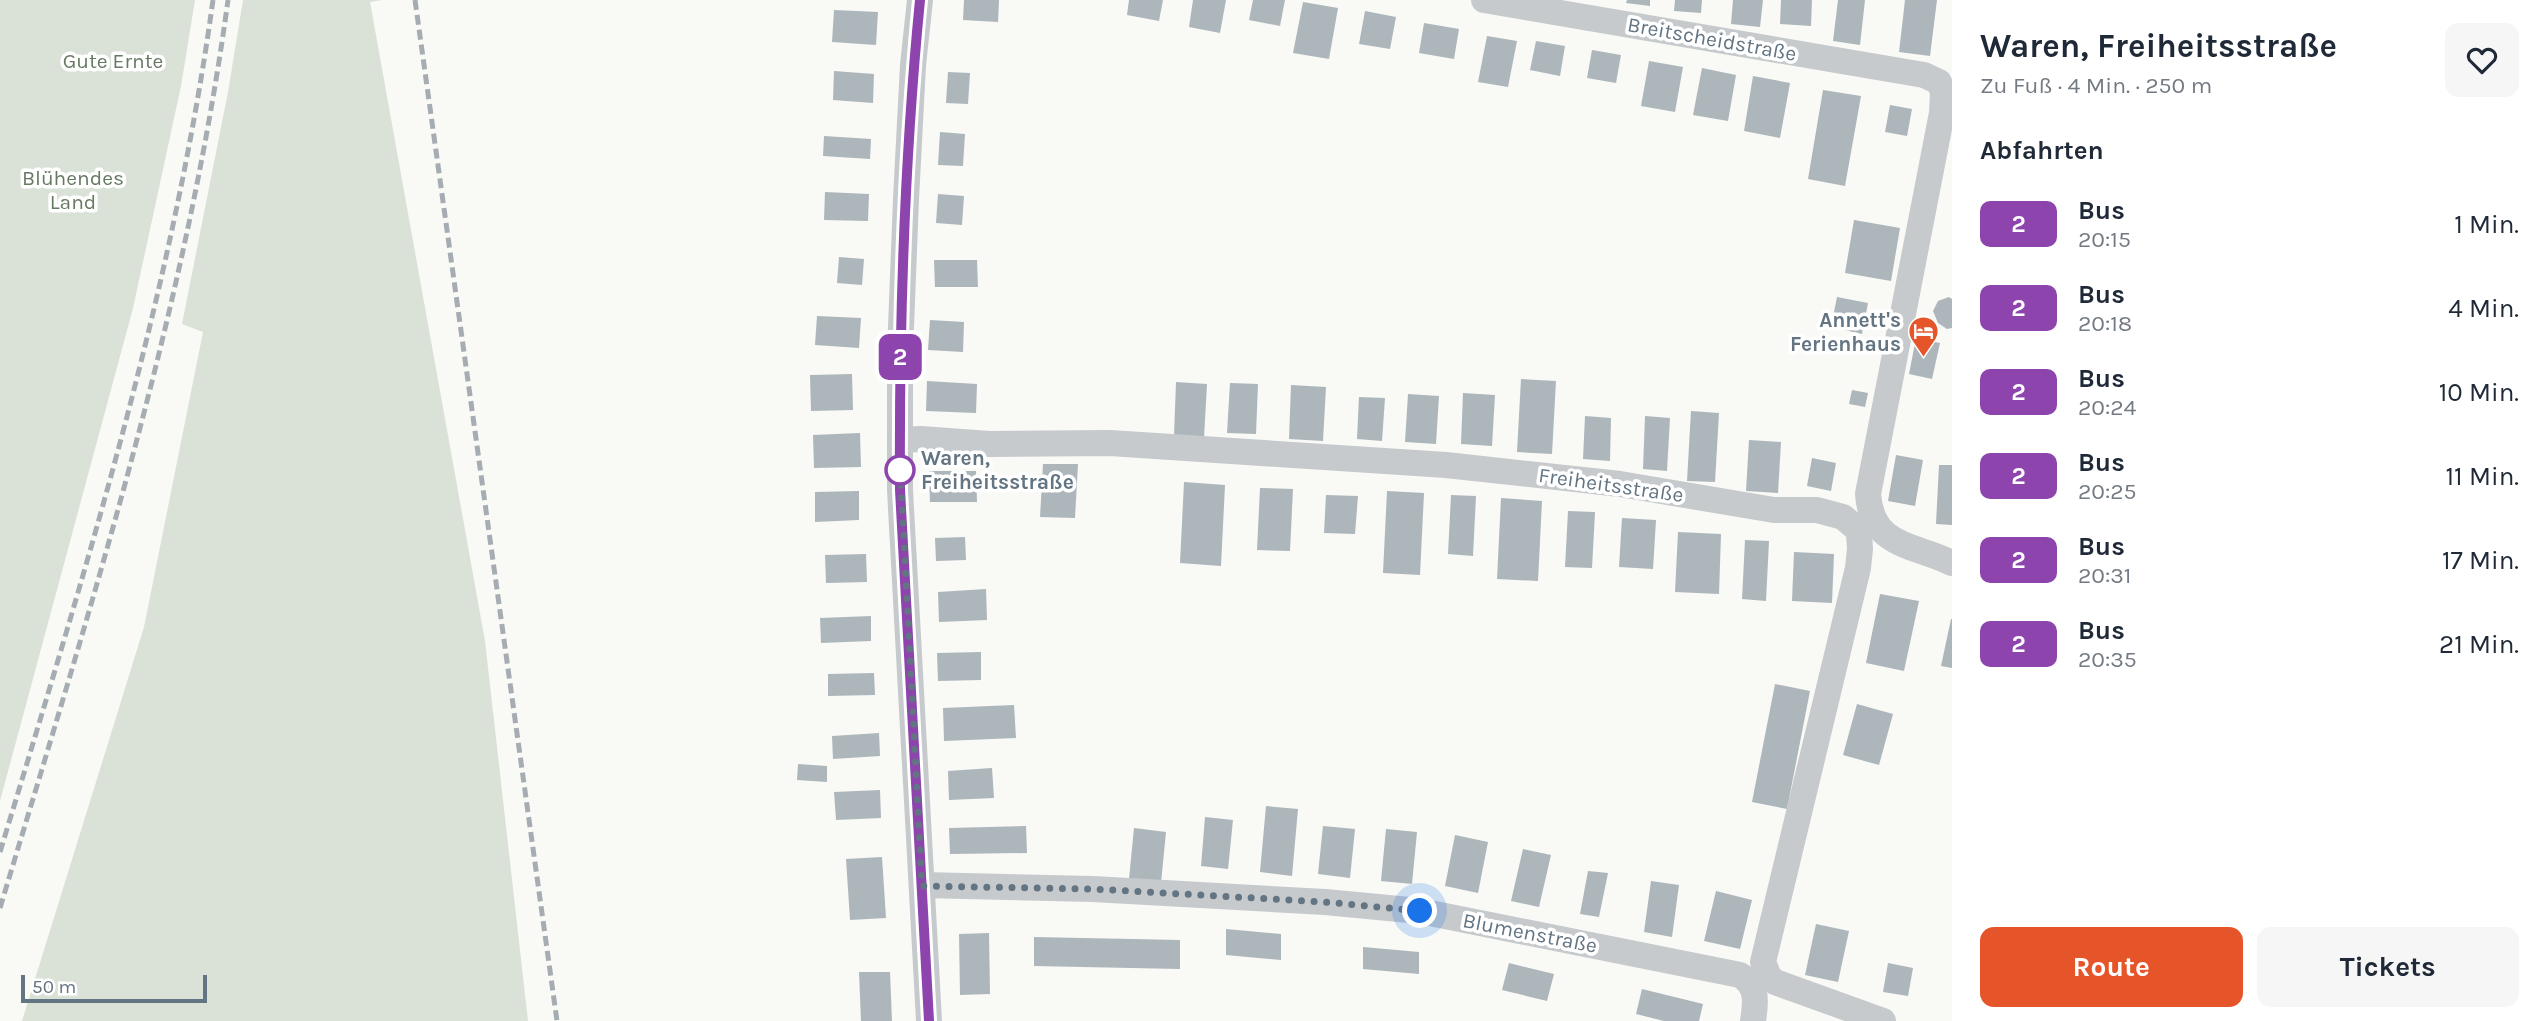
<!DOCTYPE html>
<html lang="de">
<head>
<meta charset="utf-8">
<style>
  body { margin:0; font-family:Karla,sans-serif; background:#f6f6f7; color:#1f2937; height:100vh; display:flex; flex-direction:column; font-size:26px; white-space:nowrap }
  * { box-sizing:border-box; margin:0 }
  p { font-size:23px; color:#747a83 }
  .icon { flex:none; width:38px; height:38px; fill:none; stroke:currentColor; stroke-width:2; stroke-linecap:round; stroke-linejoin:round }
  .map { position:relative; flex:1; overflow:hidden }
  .drawer { display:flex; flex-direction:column; background:#fff; width:595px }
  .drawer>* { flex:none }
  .badge { padding:0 14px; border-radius:10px; font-size:24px; line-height:46px }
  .scale { position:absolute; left:21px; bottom:18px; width:186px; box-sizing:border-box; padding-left:7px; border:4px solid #637482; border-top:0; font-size:19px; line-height:24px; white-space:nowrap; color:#637482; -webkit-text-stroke:5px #fff; paint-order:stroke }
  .you { position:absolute; width:35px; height:35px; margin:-18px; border:5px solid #fff; border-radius:50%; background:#1a73e8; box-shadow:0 0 0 10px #1a73e833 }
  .map>.badge { position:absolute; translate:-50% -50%; box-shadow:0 0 0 4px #fff }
  h2 { padding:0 28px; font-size:26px; line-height:63px }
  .round { display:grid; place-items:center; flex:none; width:74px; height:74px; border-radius:14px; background:#f6f6f7 }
  .headline { display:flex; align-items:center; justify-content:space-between; height:119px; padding:0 28px }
  h1 { font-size:33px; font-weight:700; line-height:52px }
  .button { display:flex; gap:14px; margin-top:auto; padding:14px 28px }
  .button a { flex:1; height:80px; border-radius:14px; background:#e65529; color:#fff; font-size:28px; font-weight:700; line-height:80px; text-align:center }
  .button a+a { background:#f6f6f7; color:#1f2937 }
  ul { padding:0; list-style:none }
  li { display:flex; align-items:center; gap:21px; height:84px; padding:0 28px }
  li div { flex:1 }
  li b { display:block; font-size:26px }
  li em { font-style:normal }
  li .badge { min-width:77px; font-weight:700; text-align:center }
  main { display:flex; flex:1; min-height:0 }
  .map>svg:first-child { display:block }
  .green { fill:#dae1d7 }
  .building { fill:#adb6bb }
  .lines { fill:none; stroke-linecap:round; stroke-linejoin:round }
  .minor { stroke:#c6cacd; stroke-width:26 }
  .rail { stroke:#a6adb2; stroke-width:5; stroke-dasharray:10 5; stroke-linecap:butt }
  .line-casing { stroke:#fff; stroke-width:16 }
  .line { stroke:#8e44ad; stroke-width:10 }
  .walk { stroke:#637482; stroke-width:7; stroke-dasharray:0 12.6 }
  .stop-dot { fill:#fff; stroke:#8e44ad; stroke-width:3.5 }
  .labels { text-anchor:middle; stroke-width:7; stroke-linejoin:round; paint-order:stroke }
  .street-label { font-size:21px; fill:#637482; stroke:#fff }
  .park-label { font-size:21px; fill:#667a62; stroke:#fff }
  .poi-label { font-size:21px; font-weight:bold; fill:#637482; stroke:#fff; text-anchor:end }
  .stop-label { font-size:21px; font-weight:bold; fill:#637482; stroke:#fff; text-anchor:start }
</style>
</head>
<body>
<main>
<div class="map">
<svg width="1952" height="1021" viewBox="0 0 1952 1021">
  <rect width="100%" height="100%" fill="#f9f9f6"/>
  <g class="green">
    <polygon points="0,0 195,0 181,86 133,308 0,801"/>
    <polygon points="243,0 382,0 370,2 485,641 528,1021 22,1021 144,627 203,332 182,324 228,92"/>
  </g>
  <g class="building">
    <polygon points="964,0 999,0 998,22 963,20"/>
    <polygon points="1129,0 1163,0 1159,21 1127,15"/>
    <polygon points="1193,0 1226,0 1220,33 1189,27"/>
    <polygon points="1253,0 1285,0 1280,26 1249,20"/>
    <polygon points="1627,0 1650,0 1650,6 1626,3"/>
    <polygon points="1675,0 1702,0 1701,13 1674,11"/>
    <polygon points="1733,0 1763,0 1760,27 1731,24"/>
    <polygon points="1781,0 1812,0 1811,26 1780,24"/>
    <polygon points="1838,0 1865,0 1860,45 1833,41"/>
    <polygon points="1905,0 1937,0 1930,56 1899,52"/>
    <polygon points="1303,2 1338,8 1329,59 1293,53"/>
    <polygon points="834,10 878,12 876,45 832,42"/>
    <polygon points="1365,11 1396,17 1390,49 1359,44"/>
    <polygon points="1424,23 1459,29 1454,59 1419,53"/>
    <polygon points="1487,36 1517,41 1508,87 1478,82"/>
    <polygon points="1536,41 1565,46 1560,76 1530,70"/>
    <polygon points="1592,50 1621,55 1616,83 1587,78"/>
    <polygon points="1649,61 1683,67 1675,112 1641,106"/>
    <polygon points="1702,68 1736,75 1728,121 1693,115"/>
    <polygon points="834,71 874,74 873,103 833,100"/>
    <polygon points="948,72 970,73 968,104 946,103"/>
    <polygon points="1753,76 1790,83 1780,138 1744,131"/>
    <polygon points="1823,90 1861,96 1845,186 1808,179"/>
    <polygon points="1890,105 1912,109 1907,136 1885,132"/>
    <polygon points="940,132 965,134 963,166 938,165"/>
    <polygon points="824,136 871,139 870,159 823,156"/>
    <polygon points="825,192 869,194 868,221 824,220"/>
    <polygon points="938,194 964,196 962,225 936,223"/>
    <polygon points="1854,220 1900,228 1891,281 1845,273"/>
    <polygon points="839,257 864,259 862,285 837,283"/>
    <polygon points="934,260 977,260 978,287 935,287"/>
    <polygon points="1837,297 1868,303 1862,334 1831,327"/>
    <polygon points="1949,297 1952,299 1952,328 1947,329 1938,323 1933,311 1938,301"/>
    <polygon points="817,316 861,318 859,348 815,345"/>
    <polygon points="930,320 964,322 963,352 928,350"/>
    <polygon points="1916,338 1940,343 1932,379 1909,374"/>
    <polygon points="852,374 853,410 811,411 810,375"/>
    <polygon points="1521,379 1556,381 1552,454 1517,452"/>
    <polygon points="927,381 977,384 976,413 926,411"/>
    <polygon points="1176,382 1207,384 1204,438 1174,436"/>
    <polygon points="1230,383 1258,384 1256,434 1227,433"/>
    <polygon points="1291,385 1326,387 1323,441 1289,439"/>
    <polygon points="1852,390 1868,393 1865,407 1849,404"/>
    <polygon points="1463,393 1495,395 1492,446 1461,444"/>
    <polygon points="1408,394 1439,396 1436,444 1405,442"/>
    <polygon points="1359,397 1385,398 1382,441 1357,439"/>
    <polygon points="1691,411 1719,413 1715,482 1687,481"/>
    <polygon points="1585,416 1611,418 1610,461 1583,459"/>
    <polygon points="1645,416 1670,418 1667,471 1643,469"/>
    <polygon points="860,433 861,467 814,468 813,435"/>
    <polygon points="1749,440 1781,442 1778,493 1746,491"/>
    <polygon points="1896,455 1923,460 1915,506 1888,501"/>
    <polygon points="1812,458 1836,463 1831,491 1807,486"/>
    <polygon points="1043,464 1078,464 1075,518 1040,517"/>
    <polygon points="1939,465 1952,465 1952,525 1936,524"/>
    <polygon points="929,471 976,471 977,502 930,502"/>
    <polygon points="1184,482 1225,485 1221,566 1180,563"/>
    <polygon points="1260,488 1293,489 1290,551 1257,550"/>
    <polygon points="859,491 859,520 815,522 815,492"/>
    <polygon points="1387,491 1424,493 1420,575 1383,573"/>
    <polygon points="1326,495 1358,496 1355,534 1324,533"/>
    <polygon points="1451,495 1476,496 1473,556 1448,554"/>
    <polygon points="1501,498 1542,501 1538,581 1497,579"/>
    <polygon points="1568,511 1595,512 1592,568 1565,567"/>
    <polygon points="1622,518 1656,520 1653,569 1619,567"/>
    <polygon points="1678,532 1721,534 1719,594 1675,592"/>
    <polygon points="965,537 966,560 936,561 935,538"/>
    <polygon points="1745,540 1769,541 1766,601 1742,599"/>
    <polygon points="1794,552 1834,554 1832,603 1792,601"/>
    <polygon points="866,554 867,582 826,583 825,555"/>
    <polygon points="986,589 987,620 939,622 938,592"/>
    <polygon points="1880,594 1919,601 1904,671 1866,663"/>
    <polygon points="871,616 871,641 821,643 820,618"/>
    <polygon points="1951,619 1952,619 1952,668 1941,666"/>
    <polygon points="981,652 981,680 938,681 937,653"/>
    <polygon points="874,673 875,695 828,696 828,674"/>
    <polygon points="1775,684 1810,691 1787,809 1752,802"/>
    <polygon points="1857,704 1893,714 1879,765 1843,755"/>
    <polygon points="1014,705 1016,738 944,741 943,708"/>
    <polygon points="879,733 880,756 833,759 832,736"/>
    <polygon points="798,764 827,766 827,782 797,780"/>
    <polygon points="992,768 994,798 949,800 948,771"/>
    <polygon points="880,790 881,818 836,820 834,792"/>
    <polygon points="1266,806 1298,809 1292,876 1260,872"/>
    <polygon points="1205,817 1233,820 1228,869 1201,866"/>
    <polygon points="1026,826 1027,853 950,854 949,828"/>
    <polygon points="1323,826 1355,829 1350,878 1318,874"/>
    <polygon points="1134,828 1166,832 1161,883 1129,879"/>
    <polygon points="1386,829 1417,832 1412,884 1381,881"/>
    <polygon points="1455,835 1488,842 1478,893 1445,886"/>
    <polygon points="1523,849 1551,855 1539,907 1511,901"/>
    <polygon points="882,857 886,918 850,920 846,859"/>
    <polygon points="1588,871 1608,873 1599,917 1580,914"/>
    <polygon points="1651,881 1679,885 1672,937 1644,932"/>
    <polygon points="1716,891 1752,900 1740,949 1704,941"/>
    <polygon points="1816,924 1849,931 1838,982 1805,975"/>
    <polygon points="1226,929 1281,934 1281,960 1226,955"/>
    <polygon points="989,933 990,994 960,995 959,934"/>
    <polygon points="1034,937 1180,940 1180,969 1034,966"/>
    <polygon points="1363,947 1419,952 1419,974 1363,969"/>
    <polygon points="1509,963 1554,974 1547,1001 1502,990"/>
    <polygon points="1888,963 1913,968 1908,996 1883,992"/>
    <polygon points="859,972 890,972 892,1021 861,1021"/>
    <polygon points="1642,989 1703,1004 1699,1021 1664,1021 1636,1014"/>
  </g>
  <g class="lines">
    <g class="minor">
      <polyline points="920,0 913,65 906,199 900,353 900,490 929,1021"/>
      <path d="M1484 0 1924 75 1939 82 1943 92 1942 113 1868 494C1872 548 1914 544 1952 563"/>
      <polyline points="900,440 921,439 989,444 1110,443 1446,465 1620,484 1774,510 1817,510 1843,517 1856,528 1859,533 1860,549 1858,568 1763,962 1769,977 1775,982 1883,1021"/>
      <path d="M922 885 1093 889 1325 902 1420 911 1740 975C1758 986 1756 1002 1753 1021"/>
    </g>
    <g class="rail">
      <polyline points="415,0 557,1021"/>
      <path d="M0 852C85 572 173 291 213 0"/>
      <path d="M0 908C90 609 186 310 228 0"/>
    </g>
  </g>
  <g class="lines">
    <defs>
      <path id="line" d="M920 0C904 163 899 327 900 490L929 1021"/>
    </defs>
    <use href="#line" class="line-casing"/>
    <use href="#line" class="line"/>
    <polyline class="walk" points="900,470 900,465 922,886 1093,889 1325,902 1420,911"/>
  </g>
  <defs>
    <symbol id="hotel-pin" viewBox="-11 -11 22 30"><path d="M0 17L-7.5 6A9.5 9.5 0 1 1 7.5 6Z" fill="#e65529" stroke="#fff"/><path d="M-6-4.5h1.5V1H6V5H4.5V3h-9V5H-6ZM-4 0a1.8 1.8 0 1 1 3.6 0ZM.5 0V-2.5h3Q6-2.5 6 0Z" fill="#fff"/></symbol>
  </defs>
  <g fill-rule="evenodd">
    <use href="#hotel-pin" x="1906" y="314" width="35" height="47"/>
  </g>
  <circle class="stop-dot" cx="900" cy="470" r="14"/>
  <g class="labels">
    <g class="street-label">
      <text transform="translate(1712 39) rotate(10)" y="7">Breitscheidstraße</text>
      <text transform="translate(1611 485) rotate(8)" y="7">Freiheitsstraße</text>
      <text transform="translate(1530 933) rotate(11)" y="7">Blumenstraße</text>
    </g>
    <g class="park-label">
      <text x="113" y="68">Gute Ernte</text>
      <text x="73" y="185">Blühendes<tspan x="73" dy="24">Land</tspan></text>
    </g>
    <g class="poi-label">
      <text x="1901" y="327">Annett's<tspan x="1901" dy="24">Ferienhaus</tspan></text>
    </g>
    <g class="stop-label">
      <text x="921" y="465">Waren,<tspan x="921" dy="24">Freiheitsstraße</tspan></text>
    </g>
  </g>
</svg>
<div class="scale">50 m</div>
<div class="you" style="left:1420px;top:911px"></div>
<b class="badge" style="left:900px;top:357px;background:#8e44ad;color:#fff">2</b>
</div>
<section class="drawer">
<div class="headline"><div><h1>Waren, Freiheitsstraße</h1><p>Zu Fuß · 4 Min. · 250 m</p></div><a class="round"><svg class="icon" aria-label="heart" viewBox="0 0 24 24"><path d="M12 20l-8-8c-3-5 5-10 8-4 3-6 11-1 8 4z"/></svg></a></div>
<h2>Abfahrten</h2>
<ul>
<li><span class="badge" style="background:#8e44ad;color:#fff">2</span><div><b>Bus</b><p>20:15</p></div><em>1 Min.</em></li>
<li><span class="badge" style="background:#8e44ad;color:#fff">2</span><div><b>Bus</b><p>20:18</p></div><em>4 Min.</em></li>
<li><span class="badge" style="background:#8e44ad;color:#fff">2</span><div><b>Bus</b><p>20:24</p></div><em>10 Min.</em></li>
<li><span class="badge" style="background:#8e44ad;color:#fff">2</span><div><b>Bus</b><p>20:25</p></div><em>11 Min.</em></li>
<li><span class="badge" style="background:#8e44ad;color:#fff">2</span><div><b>Bus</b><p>20:31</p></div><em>17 Min.</em></li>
<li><span class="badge" style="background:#8e44ad;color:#fff">2</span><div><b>Bus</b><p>20:35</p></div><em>21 Min.</em></li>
</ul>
<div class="button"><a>Route</a><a>Tickets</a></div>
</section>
</main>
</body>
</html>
